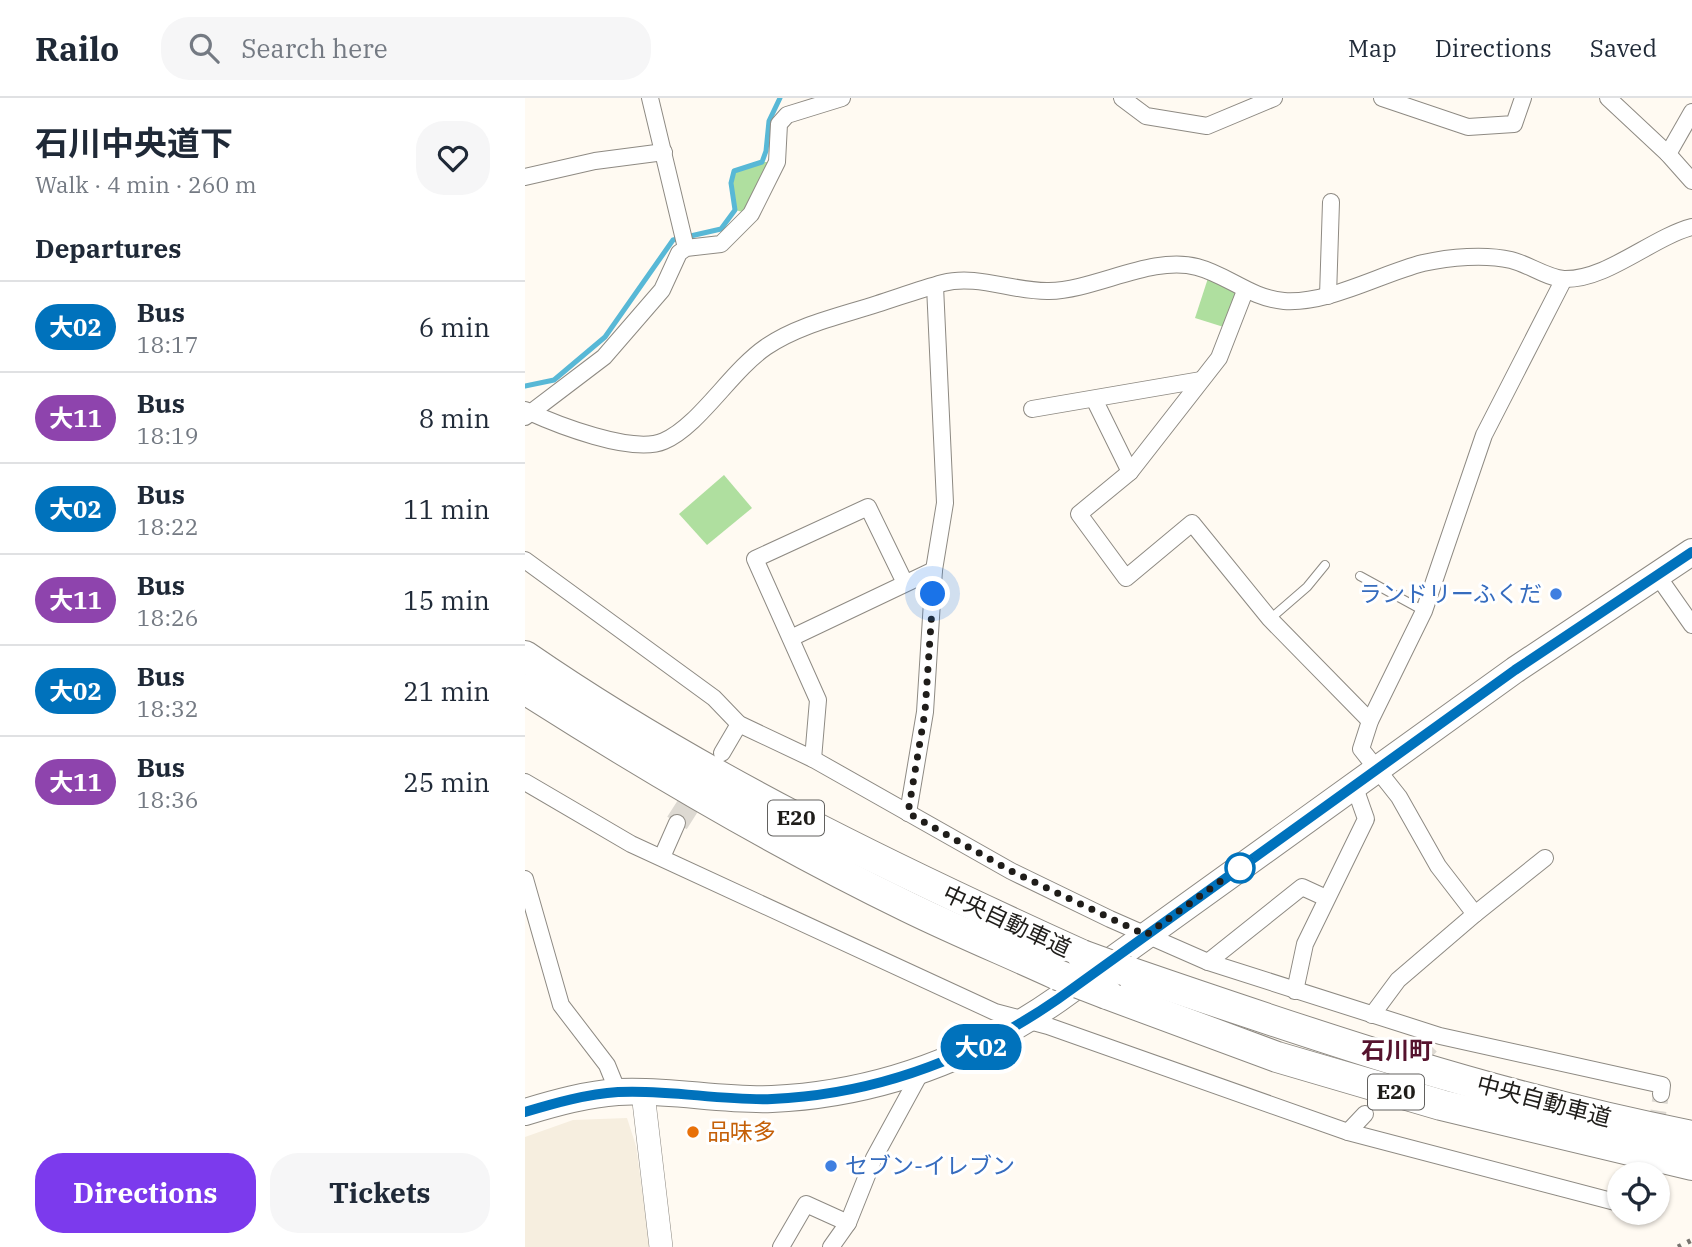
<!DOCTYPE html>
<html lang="en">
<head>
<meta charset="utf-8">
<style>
  body { margin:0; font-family:"IBM Plex Serif","Noto Sans JP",serif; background:#f6f6f7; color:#1f2937; height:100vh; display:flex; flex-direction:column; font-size:26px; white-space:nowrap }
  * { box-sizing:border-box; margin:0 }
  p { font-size:23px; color:#747a83 }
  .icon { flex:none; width:38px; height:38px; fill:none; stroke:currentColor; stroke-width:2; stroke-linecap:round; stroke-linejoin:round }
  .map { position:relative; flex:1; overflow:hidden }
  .sheet { display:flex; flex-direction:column; background:#fff; width:525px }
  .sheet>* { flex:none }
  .badge { padding:0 14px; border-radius:23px; font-size:24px; line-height:46px }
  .controls { position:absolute; left:1082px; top:1064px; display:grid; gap:14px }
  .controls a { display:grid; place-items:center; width:63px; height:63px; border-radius:50%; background:#fff; box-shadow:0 2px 5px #0004; font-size:35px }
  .you { position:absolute; width:35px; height:35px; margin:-18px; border:5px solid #fff; border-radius:50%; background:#1a73e8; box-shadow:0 0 0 10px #1a73e833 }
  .map>.badge { position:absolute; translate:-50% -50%; box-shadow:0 0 0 4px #fff }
  h2 { padding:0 35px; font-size:26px; line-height:63px }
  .round { display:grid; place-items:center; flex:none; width:74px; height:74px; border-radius:28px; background:#f6f6f7 }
  .overview { display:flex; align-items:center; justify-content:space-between; height:119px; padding:0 35px }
  h1 { font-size:33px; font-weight:700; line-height:52px }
  .action { display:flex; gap:14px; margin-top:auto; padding:14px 35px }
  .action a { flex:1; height:80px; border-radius:28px; background:#7c3aed; color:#fff; font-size:28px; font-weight:700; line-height:80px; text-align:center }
  .action a+a { background:#f6f6f7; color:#1f2937 }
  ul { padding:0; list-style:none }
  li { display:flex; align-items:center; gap:21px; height:91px; padding:0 35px; border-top:2px solid #e0e1e3 }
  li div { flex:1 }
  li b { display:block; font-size:26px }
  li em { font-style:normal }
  li .badge { min-width:77px; font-weight:700; text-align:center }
  header { display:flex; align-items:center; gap:42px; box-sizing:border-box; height:98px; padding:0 35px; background:#fff; border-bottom:2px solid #e0e1e3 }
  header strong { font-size:33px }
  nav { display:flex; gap:38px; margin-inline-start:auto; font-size:24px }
  .search { width:490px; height:63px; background:#f6f6f7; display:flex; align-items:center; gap:18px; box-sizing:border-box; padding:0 24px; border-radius:28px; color:#747a83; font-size:26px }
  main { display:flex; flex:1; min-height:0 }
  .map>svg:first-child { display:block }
  .built { fill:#f6eedf }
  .green { fill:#afdf9f }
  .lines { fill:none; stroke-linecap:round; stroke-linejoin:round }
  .stream { stroke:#58b8d6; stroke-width:5 }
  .street-tunnel { stroke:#ddd9d2; stroke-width:16; stroke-dasharray:16 8; stroke-linecap:butt }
  .secondary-tunnel { stroke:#ddd9d2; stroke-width:23; stroke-dasharray:23 11; stroke-linecap:butt }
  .lane-casing { stroke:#8e8a83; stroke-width:10 }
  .street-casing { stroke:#8e8a83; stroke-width:18 }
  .secondary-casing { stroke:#8e8a83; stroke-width:24 }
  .primary-casing { stroke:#8e8a83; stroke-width:28 }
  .highway-casing { stroke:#8e8a83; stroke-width:32 }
  .lane { stroke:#fff; stroke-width:8 }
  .street { stroke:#fff; stroke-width:16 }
  .secondary { stroke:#fff; stroke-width:23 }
  .primary { stroke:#fff; stroke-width:26 }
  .highway { stroke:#fff; stroke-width:30 }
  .rail { stroke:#787570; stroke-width:5; stroke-dasharray:3.5 7; stroke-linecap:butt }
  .highway-bridge-casing { stroke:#8e8a83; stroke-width:32; stroke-linecap:butt }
  .highway-bridge { stroke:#fff; stroke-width:30 }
  .line-casing { stroke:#fff; stroke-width:16 }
  .line { stroke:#0072bc; stroke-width:10 }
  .walk { stroke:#1f1d1a; stroke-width:7; stroke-dasharray:0 12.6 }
  .shop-dot { fill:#3f7fe0; stroke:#fff; stroke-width:2.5 }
  .stop-dot { fill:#fff; stroke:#0072bc; stroke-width:3.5 }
  .food-dot { fill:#e8710a; stroke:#fff; stroke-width:2.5 }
  .labels { text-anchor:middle; stroke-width:6; stroke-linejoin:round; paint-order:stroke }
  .shield { fill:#fff; stroke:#62615f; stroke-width:2 }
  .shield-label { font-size:21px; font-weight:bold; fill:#1f1d1a }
  .shop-label { font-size:23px; fill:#366cbe; stroke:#fff; text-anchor:end }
  .street-label { font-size:23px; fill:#1f1d1a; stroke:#fff }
  .food-label { font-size:23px; fill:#c56008; stroke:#fff; text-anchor:start }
  .neighbourhood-label { font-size:24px; font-weight:bold; fill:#56132e; stroke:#fff }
</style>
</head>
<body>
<header>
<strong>Railo</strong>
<div class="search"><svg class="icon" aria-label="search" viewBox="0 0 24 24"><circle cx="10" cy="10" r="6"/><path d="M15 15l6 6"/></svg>Search here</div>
<nav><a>Map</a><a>Directions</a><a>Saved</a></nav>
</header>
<main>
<section class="sheet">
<div class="overview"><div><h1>石川中央道下</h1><p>Walk · 4 min · 260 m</p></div><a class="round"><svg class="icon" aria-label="heart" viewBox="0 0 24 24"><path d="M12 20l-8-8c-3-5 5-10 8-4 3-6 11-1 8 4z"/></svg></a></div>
<h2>Departures</h2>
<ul>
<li><span class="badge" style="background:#0072bc;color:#fff">大02</span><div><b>Bus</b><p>18:17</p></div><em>6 min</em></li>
<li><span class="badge" style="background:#8e44ad;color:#fff">大11</span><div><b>Bus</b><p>18:19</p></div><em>8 min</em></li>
<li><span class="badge" style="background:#0072bc;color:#fff">大02</span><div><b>Bus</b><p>18:22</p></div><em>11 min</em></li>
<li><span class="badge" style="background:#8e44ad;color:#fff">大11</span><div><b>Bus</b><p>18:26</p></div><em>15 min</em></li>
<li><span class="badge" style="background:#0072bc;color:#fff">大02</span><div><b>Bus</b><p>18:32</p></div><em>21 min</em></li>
<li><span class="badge" style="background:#8e44ad;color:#fff">大11</span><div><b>Bus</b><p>18:36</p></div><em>25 min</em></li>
</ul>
<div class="action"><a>Directions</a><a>Tickets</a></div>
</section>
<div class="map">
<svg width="1167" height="1149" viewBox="0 0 1167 1149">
  <rect width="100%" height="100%" fill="#fffaf2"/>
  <polygon class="built" points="102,1020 111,1048 125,1149 0,1149 0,1039 48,1022"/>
  <g class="green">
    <polygon points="237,64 252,64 226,116 210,112 206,85 209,73"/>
    <polygon points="685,174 720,193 705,231 670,220"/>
    <polygon points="199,377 227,410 182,447 154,416"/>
  </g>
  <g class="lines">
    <polyline class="stream" points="0,288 29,282 80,239 148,142 196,131 210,112 206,85 209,73 237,64 241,53 244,23 255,0"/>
    <g class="street-tunnel">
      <polyline points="886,969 906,948"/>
      <polyline points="1124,1076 1136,996"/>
    </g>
    <polyline class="secondary-tunnel" points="152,725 178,684"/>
    <defs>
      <g id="lane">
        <polyline points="835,478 899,513"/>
        <polyline points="745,521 782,489 800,467"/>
      </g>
      <g id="street">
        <polyline points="125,0 161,150"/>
        <polyline points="597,0 621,18 682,28 749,0"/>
        <polyline points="857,0 943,29 989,26 998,0"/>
        <polyline points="1083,0 1143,56 1167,83"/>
        <polyline points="1143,56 1167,14"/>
        <polyline points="0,79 70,63 139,54"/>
        <polyline points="720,193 694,260 605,374 554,416 601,480 667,425 745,521 845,623"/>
        <polyline points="803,198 806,104"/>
        <polyline points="569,301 605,374"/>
        <polyline points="507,311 676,282"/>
        <path d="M0 312C30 326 108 357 139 343 174 328 206 273 241 249 273 227 315 218 352 206 374 199 396 191 418 185 452 176 489 194 524 193 571 192 627 157 672 169 703 177 725 200 759 203 804 206 855 176 898 165 925 159 960 156 986 162 1003 166 1022 180 1039 181 1082 182 1126 140 1167 129"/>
        <polyline points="0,319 79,259 137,192 154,155 161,150 196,146 226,116 252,64 254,26 262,17 317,0"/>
        <polyline points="0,462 189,600 214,626 288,661 486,773 585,821 683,864 915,938 1137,987 1136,996"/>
        <polyline points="1132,477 1167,527"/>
        <polyline points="266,540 409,472"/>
        <polyline points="197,655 214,626"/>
        <polyline points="288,661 293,602 230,461 343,409 380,485"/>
        <polyline points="0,684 106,746 470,914 523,928 823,1034 1094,1105"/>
        <polyline points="383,715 400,614 409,472 420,405 410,188"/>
        <polyline points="137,759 152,725"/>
        <polyline points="0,781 36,907 82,967 93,994"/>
        <polyline points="950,816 1020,760"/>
        <polyline points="683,864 777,789 801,800"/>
        <polyline points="770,893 780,846 841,721 829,687"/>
        <polyline points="847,917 873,882 950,816 913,768 874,699 836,651 845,623 899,513 959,337 1039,181"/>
        <polyline points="823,1034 840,1016"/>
        <polyline points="256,1149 281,1106 323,1125"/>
        <polyline points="306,1149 323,1125 349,1060 396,974"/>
      </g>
      <polyline id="secondary" points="118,995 136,1149"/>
      <path id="primary" d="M0 1014C30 1005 62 996 93 994 144 991 196 1003 247 1001 353 996 447 961 533 901L990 572 1167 454"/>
      <g id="highway">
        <path d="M0 558C174 678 365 770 557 857"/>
        <path d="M0 591C124 670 251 745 383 809 432 833 483 854 533 877"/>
        <path d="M601 873C787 937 973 1000 1167 1038"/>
        <polyline points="582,896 752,959 916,1007 1167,1067"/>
      </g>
    </defs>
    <use href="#lane" class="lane-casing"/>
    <use href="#street" class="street-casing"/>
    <use href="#secondary" class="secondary-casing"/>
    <use href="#primary" class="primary-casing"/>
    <use href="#highway" class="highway-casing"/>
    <use href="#lane" class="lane"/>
    <use href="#street" class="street"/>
    <use href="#secondary" class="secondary"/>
    <use href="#primary" class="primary"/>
    <use href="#highway" class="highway"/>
    <polyline class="rail" points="1153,1149 1167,1142"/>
    <defs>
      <g id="highway-bridge">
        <polyline points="557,857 601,873"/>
        <polyline points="533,877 582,896"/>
      </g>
    </defs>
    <use href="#highway-bridge" class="highway-bridge-casing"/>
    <use href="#highway-bridge" class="highway-bridge"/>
  </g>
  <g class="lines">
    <defs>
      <path id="line" d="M0 1014C30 1005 62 996 93 994 144 991 196 1003 247 1001 353 996 446 961 533 901L990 572 1167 454"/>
    </defs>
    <use href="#line" class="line-casing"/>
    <use href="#line" class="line"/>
    <polyline class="walk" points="408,496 400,614 383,715 486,773 621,837 725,762 715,770"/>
  </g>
  <g class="shop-dot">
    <circle cx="1031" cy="496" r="7"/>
    <circle cx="306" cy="1068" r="7"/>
  </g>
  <circle class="stop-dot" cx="715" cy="770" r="14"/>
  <circle class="food-dot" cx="168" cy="1034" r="7"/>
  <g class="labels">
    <g class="shield">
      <rect x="243" y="702.5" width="56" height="35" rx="5"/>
      <rect x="843" y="976.5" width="56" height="35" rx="5"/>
    </g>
    <g class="shield-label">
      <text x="271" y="727">E20</text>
      <text x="871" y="1001">E20</text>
    </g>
    <g class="shop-label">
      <text x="1017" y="504">ランドリーふくだ</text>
      <text x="320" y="1076" text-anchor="start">セブン-イレブン</text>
    </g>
    <g class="street-label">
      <text transform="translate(482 823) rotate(25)" y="8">中央自動車道</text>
      <text transform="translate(1019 1003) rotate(15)" y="8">中央自動車道</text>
    </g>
    <g class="food-label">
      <text x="182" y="1042">品味多</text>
    </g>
    <g class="neighbourhood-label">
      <text x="872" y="961">石川町</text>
    </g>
  </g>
</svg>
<div class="controls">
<a><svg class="icon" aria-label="locate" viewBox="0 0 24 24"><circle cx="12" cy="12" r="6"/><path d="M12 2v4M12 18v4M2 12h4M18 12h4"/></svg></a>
</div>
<div class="you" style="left:408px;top:496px"></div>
<b class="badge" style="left:456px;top:949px;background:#0072bc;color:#fff">大02</b>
</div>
</main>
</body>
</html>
